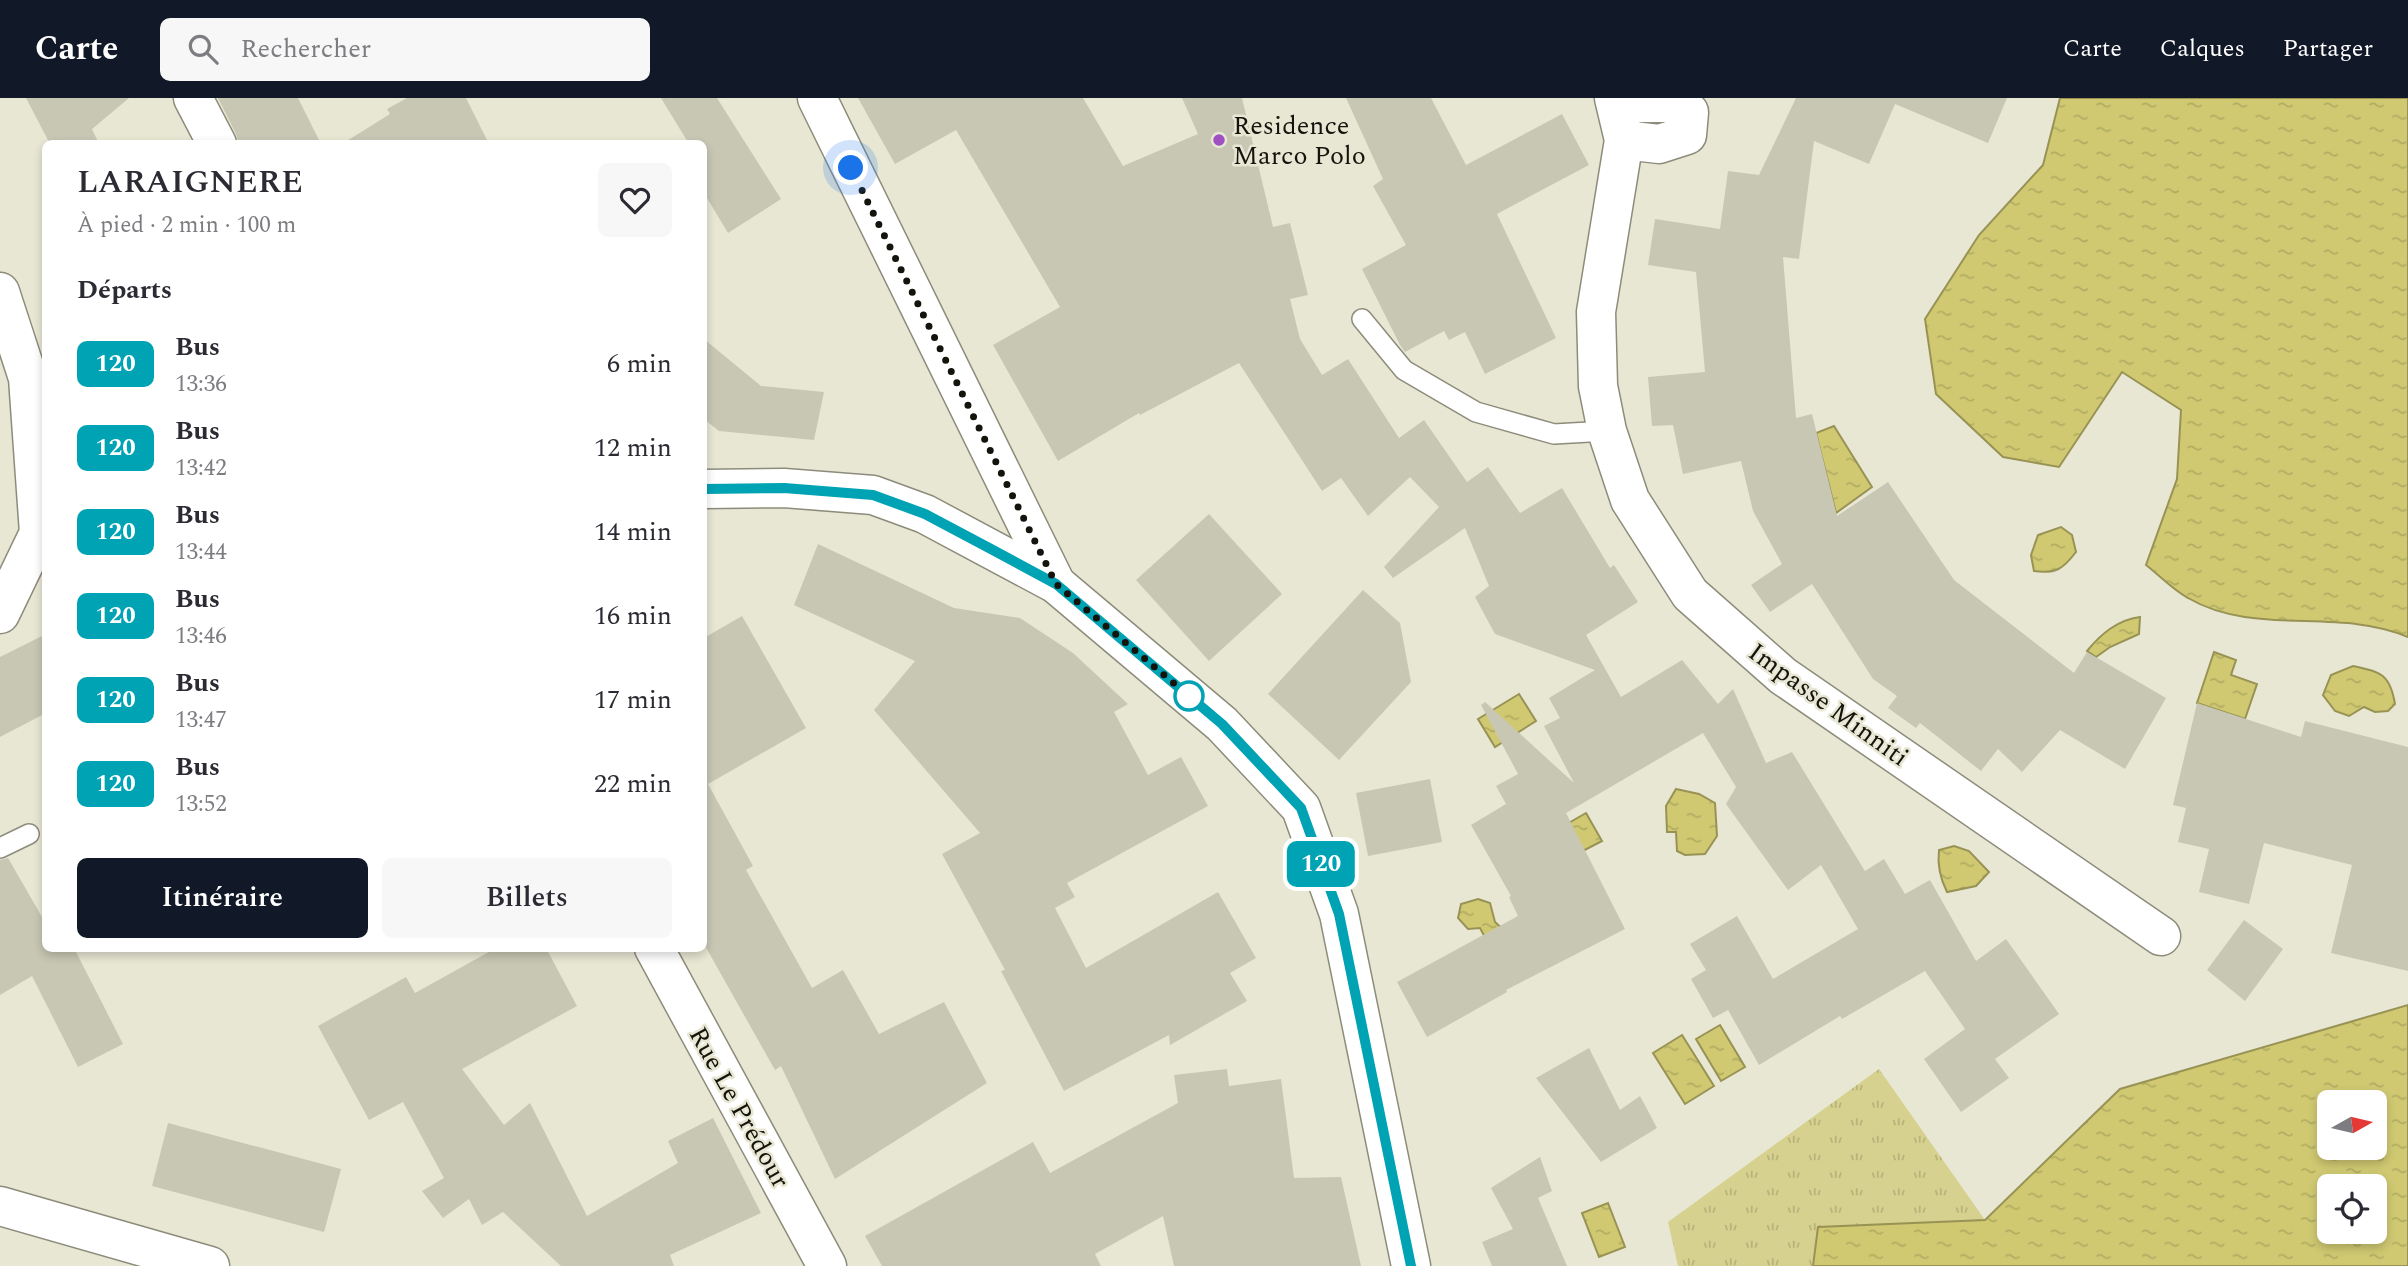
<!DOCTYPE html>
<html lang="fr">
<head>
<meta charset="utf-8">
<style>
  body { margin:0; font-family:Spectral,serif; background:#f7f7f7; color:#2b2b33; height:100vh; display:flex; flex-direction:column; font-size:26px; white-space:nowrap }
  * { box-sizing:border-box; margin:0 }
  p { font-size:23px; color:#7c7c81 }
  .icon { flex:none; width:38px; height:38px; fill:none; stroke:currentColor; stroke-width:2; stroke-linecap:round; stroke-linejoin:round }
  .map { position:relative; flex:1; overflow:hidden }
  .panel { position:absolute; left:42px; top:42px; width:665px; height:812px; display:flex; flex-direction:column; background:#fff; border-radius:10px; box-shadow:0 4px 10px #0003 }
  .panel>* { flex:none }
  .badge { padding:0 14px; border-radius:10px; font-size:24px; line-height:46px }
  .needle { width:46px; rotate:82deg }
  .tools { position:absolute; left:2317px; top:992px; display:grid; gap:14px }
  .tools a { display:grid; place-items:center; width:70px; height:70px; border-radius:10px; background:#fff; box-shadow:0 4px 10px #0003; font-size:35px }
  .you { position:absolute; width:35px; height:35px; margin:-18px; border:5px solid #fff; border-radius:50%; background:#1a73e8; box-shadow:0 0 0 10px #1a73e833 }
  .map>.badge { position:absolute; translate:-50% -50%; box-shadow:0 0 0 4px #fff }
  h2 { padding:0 35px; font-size:26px; line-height:63px }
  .round { display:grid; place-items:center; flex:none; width:74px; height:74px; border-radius:10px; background:#f7f7f7 }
  .headline { display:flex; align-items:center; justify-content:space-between; height:119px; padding:0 35px }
  h1 { font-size:33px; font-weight:600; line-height:52px }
  .cta { display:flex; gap:14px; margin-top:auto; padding:14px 35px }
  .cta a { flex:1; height:80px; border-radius:10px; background:#111827; color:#fff; font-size:28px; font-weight:600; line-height:80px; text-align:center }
  .cta a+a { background:#f7f7f7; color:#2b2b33 }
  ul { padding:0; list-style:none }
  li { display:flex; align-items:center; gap:21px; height:84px; padding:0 35px }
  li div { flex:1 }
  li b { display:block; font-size:26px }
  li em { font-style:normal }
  li .badge { min-width:77px; font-weight:700; text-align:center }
  header { display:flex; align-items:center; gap:42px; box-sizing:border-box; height:98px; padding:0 35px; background:#111827; color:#fff }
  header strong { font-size:33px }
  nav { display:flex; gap:38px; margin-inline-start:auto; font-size:24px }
  .search { width:490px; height:63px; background:#f7f7f7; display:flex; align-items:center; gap:18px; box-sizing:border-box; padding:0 24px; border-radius:10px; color:#7c7c81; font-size:26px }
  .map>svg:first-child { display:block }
  .grass { fill:url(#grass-tufts) }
  .water { fill:url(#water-ripples); stroke:#989354; stroke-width:2; fill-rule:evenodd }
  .building { fill:#c8c7b4 }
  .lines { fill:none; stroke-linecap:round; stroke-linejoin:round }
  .service-casing { stroke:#8d8c7b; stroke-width:22 }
  .minor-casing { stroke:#8d8c7b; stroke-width:41 }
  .tertiary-casing { stroke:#8d8c7b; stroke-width:41 }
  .service { stroke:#fff; stroke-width:19 }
  .minor { stroke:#fff; stroke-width:38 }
  .tertiary { stroke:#fff; stroke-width:38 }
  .line-casing { stroke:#fff; stroke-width:16 }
  .line { stroke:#00a3b4; stroke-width:10 }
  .walk { stroke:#14140d; stroke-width:7; stroke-dasharray:0 12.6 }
  .poi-dot { fill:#9f51c2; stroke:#e8e7d4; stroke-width:2.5 }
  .stop-dot { fill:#fff; stroke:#00a3b4; stroke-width:3.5 }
  .labels { text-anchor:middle; stroke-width:5; stroke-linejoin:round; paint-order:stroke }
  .poi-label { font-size:26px; fill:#14140d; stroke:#e8e7d4; text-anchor:start }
  .street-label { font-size:26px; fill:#14140d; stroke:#e8e7d4 }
</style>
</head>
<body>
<header>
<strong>Carte</strong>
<div class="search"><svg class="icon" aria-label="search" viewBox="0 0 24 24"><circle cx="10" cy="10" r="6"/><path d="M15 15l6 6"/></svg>Rechercher</div>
<nav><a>Carte</a><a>Calques</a><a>Partager</a></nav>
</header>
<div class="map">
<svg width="2408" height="1168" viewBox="0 0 2408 1168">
  <defs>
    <pattern id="grass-tufts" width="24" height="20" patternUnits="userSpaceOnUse" patternTransform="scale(1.75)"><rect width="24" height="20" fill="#d6d18f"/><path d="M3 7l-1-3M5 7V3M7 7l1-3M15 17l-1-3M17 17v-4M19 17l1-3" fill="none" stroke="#b7b37a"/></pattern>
    <pattern id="water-ripples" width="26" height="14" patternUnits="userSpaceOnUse" patternTransform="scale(1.75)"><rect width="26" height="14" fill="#d0c972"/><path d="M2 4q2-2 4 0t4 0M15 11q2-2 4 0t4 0" fill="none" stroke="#b2ac62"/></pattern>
  </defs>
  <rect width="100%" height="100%" fill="#e8e7d4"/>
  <polygon class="grass" points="1879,971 1985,1122 1818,1129 1813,1168 1678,1168 1668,1124"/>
  <g class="water">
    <path d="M2060 0H2408V539C2338 509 2255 539 2188 500 2173 492 2159 477 2146 467L2177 381 2181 312 2122 274 2059 369 2003 359 1936 296 1925 221 1979 137 2043 67Z"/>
    <polygon points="1834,328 1872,389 1836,415 1816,335"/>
    <path d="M2061 429 2072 437 2076 454C2063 471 2056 476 2034 473L2031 457 2038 437Z"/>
    <path d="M2140 519 2139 536 2110 549 2096 559 2087 553C2101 536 2117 522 2140 519Z"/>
    <polygon points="2214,554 2236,562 2231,577 2257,586 2245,621 2197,605"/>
    <path d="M2353 568C2381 574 2390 576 2395 606L2388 613 2375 614 2364 609 2349 618 2335 613 2323 597 2331 577Z"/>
    <polygon points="1519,596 1536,623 1495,649 1478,621"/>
    <polygon points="1676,691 1699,696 1715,705 1717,738 1705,756 1685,757 1677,753 1676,734 1667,734 1666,708"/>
    <polygon points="1586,715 1602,743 1548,771 1541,741"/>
    <path d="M1954 748 1969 753 1989 774 1976 788 1947 794C1940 780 1937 768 1939 752Z"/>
    <polygon points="1478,801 1490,805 1495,824 1508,836 1488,845 1480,830 1468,831 1458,820 1461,806"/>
    <path d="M2408 907V1168H1813L1818 1129 1985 1122 2120 991ZM2329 1004H2375V1050H2329ZM2329 1088H2375V1134H2329Z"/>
    <polygon points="1720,927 1745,969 1721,983 1696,941"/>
    <polygon points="1682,937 1714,988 1685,1006 1653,955"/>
    <polygon points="1608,1105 1625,1149 1599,1159 1582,1115"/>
  </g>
  <g class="building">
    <polygon points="26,0 129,0 92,31 99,46 50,46"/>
    <polygon points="218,0 298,0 321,46 239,46 236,36"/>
    <polygon points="407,0 466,0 489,46 342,46 390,16 387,11"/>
    <polygon points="661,0 717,0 781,101 728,135 704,95 704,46 689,46"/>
    <polygon points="858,0 1083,0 1123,68 1198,36 1182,0 1242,0 1273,129 1290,125 1308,197 1290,201 1300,241 1322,277 1348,261 1399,340 1424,322 1467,384 1488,369 1520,415 1562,390 1610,470 1614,467 1638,504 1586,537 1621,599 1682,562 1718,606 1733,591 1766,665 1792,654 1865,773 1884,761 1905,796 1930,782 1976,863 2006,841 2059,916 1995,961 2009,980 1961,1014 1924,961 1965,931 1925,873 1842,921 1840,918 1759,967 1728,912 1713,920 1691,881 1706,872 1690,846 1737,818 1773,881 1858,831 1821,767 1788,792 1726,706 1736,689 1703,635 1566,715 1625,831 1506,892 1507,894 1427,939 1397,884 1518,818 1509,799 1511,798 1471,727 1506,706 1496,688 1518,676 1481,607 1485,604 1574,685 1544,628 1560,620 1549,600 1595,572 1495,536 1475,499 1489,488 1465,430 1393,480 1384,469 1439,409 1410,379 1368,418 1341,380 1322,393 1239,265 1140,317 1139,315 1058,363 993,247 1060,209 956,32 895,66"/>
    <polygon points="1346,0 1431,0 1466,67 1562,16 1589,67 1497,116 1556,240 1485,276 1465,234 1449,242 1444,233 1405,254 1400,247 1362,171 1406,147 1373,88 1383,81"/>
    <polygon points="1796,0 2007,0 1988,45 1895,6 1869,66 1814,43 1799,161 1783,159 1796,320 1812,316 1837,418 1888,384 1954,482 2074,575 2087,554 2166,600 2125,671 2060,632 2022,674 1998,651 1981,673 1920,625 1916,630 1888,610 1897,598 1873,581 1812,486 1770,514 1751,487 1782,466 1753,413 1741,363 1683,376 1673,327 1652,328 1648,279 1705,274 1696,174 1648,167 1655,121 1720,131 1728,73 1759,77"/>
    <polygon points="704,241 761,288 824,294 814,342 719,333 704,321"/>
    <polygon points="1209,416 1282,496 1209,563 1136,482"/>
    <polygon points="818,446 954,510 1020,520 1073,555 1128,606 1114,614 1148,677 1181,659 1208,708 1067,785 1075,799 1055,810 1086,870 1218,794 1256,860 1230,875 1247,903 1170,947 1169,937 1064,993 1001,873 1005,872 942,756 980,735 874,612 915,563 794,507"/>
    <polygon points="1363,492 1400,525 1411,584 1339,662 1268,596"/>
    <polygon points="742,518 806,630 708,686 753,768 746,772 812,890 843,872 879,936 944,904 987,985 835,1081 781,968 775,972 704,846 704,540"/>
    <polygon points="46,536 46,615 0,639 0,559"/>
    <polygon points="2197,605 2301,639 2305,623 2408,649 2408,873 2331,855 2352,767 2264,745 2249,806 2199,794 2209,751 2178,744 2186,710 2173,707"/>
    <polygon points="1430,681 1442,744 1368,758 1356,695"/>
    <polygon points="8,760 46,826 46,850 74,850 123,946 78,969 32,878 0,897 0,762"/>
    <polygon points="2244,822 2283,851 2245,903 2207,872"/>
    <polygon points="496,850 546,850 577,908 462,971 504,1027 530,1005 587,1118 678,1065 668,1043 713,1020 761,1115 670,1157 674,1168 561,1168 503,1114 482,1127 469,1101 443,1120 422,1093 444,1080 403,1004 369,1022 318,928 406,879 415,895"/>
    <polygon points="1589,950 1620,1012 1640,998 1657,1030 1601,1064 1536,980"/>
    <polygon points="1227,971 1229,988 1281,981 1294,1080 1341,1079 1361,1168 1174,1168 1163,1118 1095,1156 1101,1168 882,1168 865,1138 1033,1044 1050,1075 1178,1005 1174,977"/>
    <polygon points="168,1025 341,1071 324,1134 152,1088"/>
    <polygon points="1540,1059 1552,1093 1538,1100 1567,1168 1492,1168 1482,1144 1513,1131 1491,1090"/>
  </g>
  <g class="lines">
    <defs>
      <g id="service">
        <polyline points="1362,221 1404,272 1476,314 1554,336 1607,333"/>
        <polyline points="0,750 29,736"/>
      </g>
      <g id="minor">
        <polyline points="817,0 1056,486"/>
        <polyline points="1614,0 1624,42 1596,214 1598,288 1607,333 1630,402 1690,496 1783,578 2161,838"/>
        <polyline points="1617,5 1671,5 1689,14 1687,37 1659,46 1624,42"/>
        <polyline points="654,850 827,1168"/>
      </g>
      <g id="tertiary">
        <polyline points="193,0 217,46"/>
        <polyline points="0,194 28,280 39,435 0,516"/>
        <polyline points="704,391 784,390 873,397 925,416 1056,486 1222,626 1301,710 1339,816 1411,1168"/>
        <polyline points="0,1108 210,1168"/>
      </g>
    </defs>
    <use href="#service" class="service-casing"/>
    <use href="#minor" class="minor-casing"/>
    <use href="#tertiary" class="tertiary-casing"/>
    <use href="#service" class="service"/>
    <use href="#minor" class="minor"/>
    <use href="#tertiary" class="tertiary"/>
  </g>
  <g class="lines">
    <defs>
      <polyline id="line" points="704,391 784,390 873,397 925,416 991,451 1056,486 1222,626 1301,710 1339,816 1411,1168"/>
    </defs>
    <use href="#line" class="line-casing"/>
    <use href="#line" class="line"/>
    <polyline class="walk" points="851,70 1056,486 1189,598"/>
  </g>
  <circle class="poi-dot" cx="1219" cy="42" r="7"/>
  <circle class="stop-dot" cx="1189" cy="598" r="14"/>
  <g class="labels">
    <g class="poi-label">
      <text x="1233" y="36">Residence<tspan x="1233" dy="30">Marco Polo</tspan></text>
    </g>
    <g class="street-label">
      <text transform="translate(1829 606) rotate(36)" y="9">Impasse Minniti</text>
      <text transform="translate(740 1009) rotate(61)" y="9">Rue Le Prédour</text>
    </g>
  </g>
</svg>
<div class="tools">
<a><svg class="needle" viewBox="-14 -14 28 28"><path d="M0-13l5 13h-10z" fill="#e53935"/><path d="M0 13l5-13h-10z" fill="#7c7c81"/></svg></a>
<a><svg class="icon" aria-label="locate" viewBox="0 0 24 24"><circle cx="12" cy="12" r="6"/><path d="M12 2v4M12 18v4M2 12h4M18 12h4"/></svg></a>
</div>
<div class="you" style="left:851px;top:70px"></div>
<b class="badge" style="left:1321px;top:766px;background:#00a3b4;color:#fff">120</b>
<section class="panel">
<div class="headline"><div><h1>LARAIGNERE</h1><p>À pied · 2 min · 100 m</p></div><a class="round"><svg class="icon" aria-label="heart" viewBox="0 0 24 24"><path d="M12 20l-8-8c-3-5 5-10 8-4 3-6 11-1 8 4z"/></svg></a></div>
<h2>Départs</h2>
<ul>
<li><span class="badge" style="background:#00a3b4;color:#fff">120</span><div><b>Bus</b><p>13:36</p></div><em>6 min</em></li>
<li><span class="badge" style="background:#00a3b4;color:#fff">120</span><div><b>Bus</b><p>13:42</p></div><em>12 min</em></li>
<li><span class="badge" style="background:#00a3b4;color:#fff">120</span><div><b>Bus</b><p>13:44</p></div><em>14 min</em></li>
<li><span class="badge" style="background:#00a3b4;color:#fff">120</span><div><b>Bus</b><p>13:46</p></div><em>16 min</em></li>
<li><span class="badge" style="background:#00a3b4;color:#fff">120</span><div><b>Bus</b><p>13:47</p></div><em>17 min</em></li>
<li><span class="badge" style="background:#00a3b4;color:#fff">120</span><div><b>Bus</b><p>13:52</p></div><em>22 min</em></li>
</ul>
<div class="cta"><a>Itinéraire</a><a>Billets</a></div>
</section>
</div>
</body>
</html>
